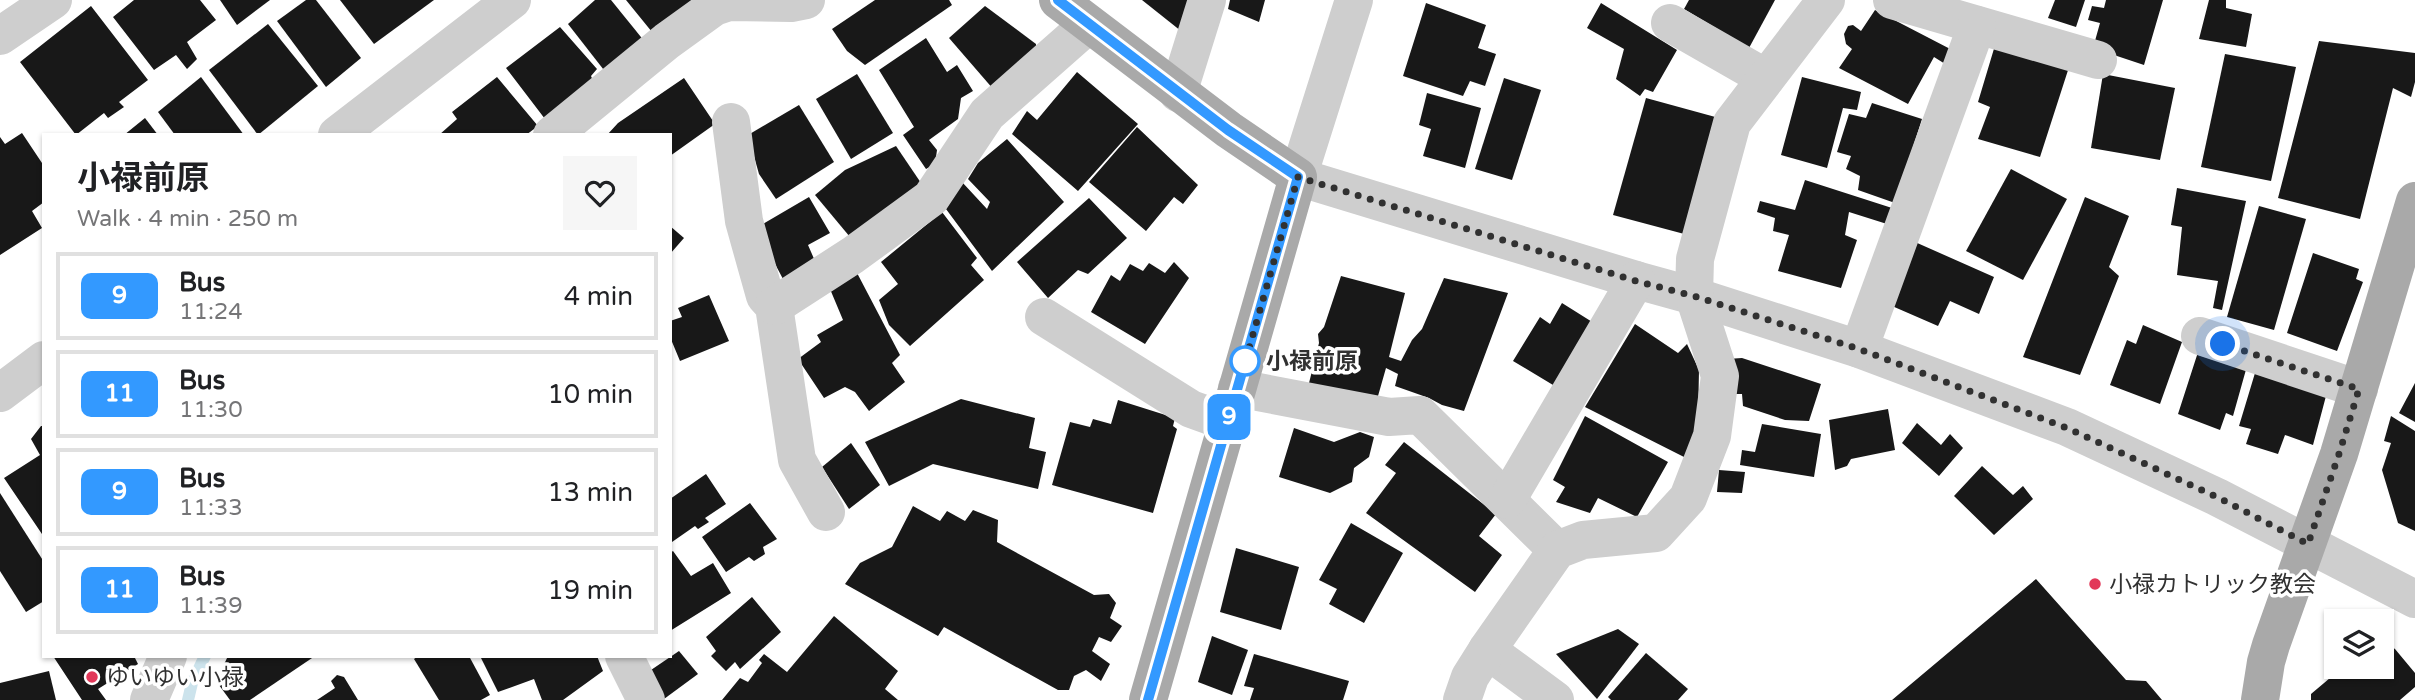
<!DOCTYPE html>
<html lang="en">
<head>
<meta charset="utf-8">
<style>
  body { margin:0; font-family:"Varela Round","Noto Sans JP",sans-serif; background:#f6f6f6; color:#202124; height:100vh; display:flex; flex-direction:column; font-size:26px; white-space:nowrap }
  * { box-sizing:border-box; margin:0 }
  p { font-size:23px; color:#757577 }
  .icon { flex:none; width:38px; height:38px; fill:none; stroke:currentColor; stroke-width:2; stroke-linecap:round; stroke-linejoin:round }
  .map { position:relative; flex:1; overflow:hidden }
  .sheet { position:absolute; left:42px; top:133px; width:630px; height:525px; display:flex; flex-direction:column; background:#fff; border-radius:0px; box-shadow:0 2px 5px #0004 }
  .sheet>* { flex:none }
  .badge { padding:0 14px; border-radius:10px; font-size:24px; line-height:46px }
  .controls { position:absolute; left:2324px; top:609px; display:grid; gap:14px }
  .controls a { display:grid; place-items:center; width:70px; height:70px; border-radius:0px; background:#fff; box-shadow:0 2px 5px #0004; font-size:35px }
  .you { position:absolute; width:35px; height:35px; margin:-18px; border:5px solid #fff; border-radius:50%; background:#1a73e8; box-shadow:0 0 0 10px #1a73e833 }
  .map>.badge { position:absolute; translate:-50% -50%; box-shadow:0 0 0 4px #fff }
  .round { display:grid; place-items:center; flex:none; width:74px; height:74px; border-radius:0px; background:#f6f6f6 }
  .summary { display:flex; align-items:center; justify-content:space-between; height:119px; padding:0 35px }
  h1 { font-size:33px; font-weight:700; line-height:52px }
  ul { padding:0; list-style:none }
  li { display:flex; align-items:center; gap:21px; height:88px; margin:0 14px 10px; padding:0 21px; border:4px solid #e0e0e0; border-radius:0px }
  li div { flex:1 }
  li b { display:block; font-size:26px }
  li em { font-style:normal }
  li .badge { min-width:77px; font-weight:700; text-align:center }
  .map>svg:first-child { display:block }
  .lines { fill:none; stroke-linecap:round; stroke-linejoin:round }
  .stream { stroke:#cce3ec; stroke-width:12 }
  .building { fill:#181818 }
  .minor { stroke:#cecece; stroke-width:38 }
  .major { stroke:#a9a9a9; stroke-width:38 }
  .line-casing { stroke:#fff; stroke-width:16 }
  .line { stroke:#39f; stroke-width:10 }
  .walk { stroke:#313131; stroke-width:7; stroke-dasharray:0 12.6 }
  .stop-dot { fill:#fff; stroke:#39f; stroke-width:3.5 }
  .poi-dot { fill:#e23859; stroke:#fff; stroke-width:2.5 }
  .labels { text-anchor:middle; stroke-width:7; stroke-linejoin:round; paint-order:stroke }
  .stop-label { font-size:23px; font-weight:bold; fill:#313131; stroke:#fff; text-anchor:start }
  .poi-label { font-size:23px; fill:#313131; stroke:#fff; text-anchor:start }
</style>
</head>
<body>
<div class="map">
<svg width="2415" height="700" viewBox="0 0 2415 700">
  <rect width="100%" height="100%" fill="#fff"/>
  <g class="lines">
    <polyline class="stream" points="188,700 192,683 205,656"/>
  </g>
  <g class="building">
    <polygon points="134,0 200,0 216,20 187,42 197,59 187,69 176,55 154,70 113,17"/>
    <polygon points="220,0 270,0 237,25"/>
    <polygon points="306,0 316,0 361,58 326,87 277,21"/>
    <polygon points="340,0 434,0 374,44"/>
    <polygon points="595,0 611,0 645,42 607,74 568,24"/>
    <polygon points="626,0 692,0 652,32"/>
    <polygon points="875,0 949,0 952,5 865,65 847,51 832,29"/>
    <polygon points="1142,0 1196,0 1186,35"/>
    <polygon points="1230,0 1265,0 1259,22 1228,9"/>
    <polygon points="1689,0 1775,0 1749,48 1684,9"/>
    <polygon points="2055,0 2085,0 2076,27 2048,18"/>
    <polygon points="2106,0 2163,0 2144,65 2093,48 2100,23 2088,20 2092,6 2104,8"/>
    <polygon points="2209,0 2226,0 2226,8 2252,14 2246,47 2199,39"/>
    <polygon points="1426,3 1486,25 1478,48 1496,54 1485,86 1470,81 1463,96 1403,76"/>
    <polygon points="1601,3 1677,50 1653,92 1645,89 1640,96 1616,79 1624,49 1587,28"/>
    <polygon points="91,6 148,80 119,102 124,107 108,118 104,113 76,135 20,62"/>
    <polygon points="985,6 1036,44 1036,56 994,90 949,38"/>
    <polygon points="1875,10 1956,52 1950,67 1934,57 1908,104 1839,68 1852,49 1846,44 1844,34 1848,26 1853,25 1861,31"/>
    <polygon points="268,24 318,86 258,135 209,70"/>
    <polygon points="560,27 597,69 591,76 594,83 545,119 506,68"/>
    <polygon points="926,38 947,72 957,65 973,91 961,98 958,119 929,140 937,150 935,164 926,169 903,135 914,127 879,70"/>
    <polygon points="2319,41 2415,53 2415,82 2411,97 2393,88 2360,219 2278,198"/>
    <polygon points="1996,42 2070,64 2040,157 1978,139 1990,107 1978,102"/>
    <polygon points="2225,54 2296,67 2271,181 2201,167"/>
    <polygon points="1077,72 1138,124 1078,191 1012,134 1027,111 1037,120"/>
    <polygon points="857,74 893,133 851,159 816,99"/>
    <polygon points="2103,74 2175,88 2160,160 2091,148"/>
    <polygon points="201,77 244,135 175,135 158,112"/>
    <polygon points="497,77 538,126 526,135 439,135 457,119 452,112"/>
    <polygon points="1802,77 1861,92 1857,110 1843,108 1827,168 1781,155"/>
    <polygon points="684,78 715,124 670,156 670,135 607,135 618,123"/>
    <polygon points="1504,78 1541,90 1512,180 1475,169"/>
    <polygon points="1427,93 1481,108 1465,168 1423,156 1431,129 1419,125"/>
    <polygon points="1646,98 1719,118 1688,235 1613,215"/>
    <polygon points="1872,103 1922,119 1895,203 1858,190 1860,176 1846,169 1851,156 1837,152 1849,114 1866,118"/>
    <polygon points="799,105 834,162 776,199 759,174 748,135"/>
    <polygon points="145,118 158,135 124,135"/>
    <polygon points="1137,127 1198,185 1183,204 1174,197 1146,231 1089,182"/>
    <polygon points="22,133 44,166 44,202 32,211 42,228 0,255 0,137 5,144"/>
    <polygon points="1007,139 1064,202 992,271 946,209 962,182 987,209 990,202 968,179 978,163"/>
    <polygon points="896,146 921,183 850,237 815,195 845,170"/>
    <polygon points="2011,169 2067,199 2023,280 1966,251"/>
    <polygon points="1805,180 1892,208 1887,224 1849,212 1845,235 1857,240 1841,288 1778,271 1789,235 1773,231 1775,218 1757,212 1760,201 1795,210"/>
    <polygon points="2177,188 2246,201 2222,310 2213,308 2218,281 2177,275 2182,227 2171,225"/>
    <polygon points="809,197 830,233 808,245 815,261 783,279 756,228"/>
    <polygon points="2085,197 2129,216 2109,267 2119,276 2080,375 2023,357"/>
    <polygon points="1089,198 1127,238 1088,274 1078,270 1048,298 1017,262"/>
    <polygon points="2259,206 2306,219 2274,330 2227,317"/>
    <polygon points="942,212 977,258 971,265 984,280 910,346 889,325 879,300 898,284 881,262"/>
    <polygon points="670,226 684,238 670,254"/>
    <polygon points="1915,242 1994,277 1979,314 1950,301 1938,326 1892,306"/>
    <polygon points="2313,253 2359,269 2356,279 2363,282 2337,351 2287,333"/>
    <polygon points="1174,262 1189,278 1145,344 1091,312 1111,275 1120,281 1130,264 1143,271 1149,263 1165,273"/>
    <polygon points="856,271 900,355 892,363 905,382 869,411 855,392 845,387 824,398 798,359 821,342 817,335 843,320 830,289"/>
    <polygon points="1341,276 1405,293 1389,357 1401,361 1412,340 1422,329 1444,278 1508,293 1464,411 1442,405 1429,398 1395,386 1398,374 1386,368 1376,403 1309,383 1319,343 1318,334 1324,327"/>
    <polygon points="709,295 729,341 680,361 670,337 670,321 682,317 678,308"/>
    <polygon points="1562,303 1597,325 1558,388 1513,361 1540,317 1550,324"/>
    <polygon points="1635,324 1678,353 1687,344 1699,370 1698,418 1688,459 1585,407"/>
    <polygon points="2143,325 2182,342 2160,404 2110,385 2127,340 2136,344"/>
    <polygon points="2199,349 2247,366 2233,416 2226,413 2220,430 2178,414"/>
    <polygon points="1742,358 1821,384 1809,421 1785,420 1743,406 1742,394 1731,394 1727,359"/>
    <polygon points="2255,373 2326,396 2313,445 2285,435 2278,454 2246,444 2251,429 2239,426"/>
    <polygon points="2415,383 2415,422 2399,413"/>
    <polygon points="961,399 1035,418 1029,448 1046,452 1038,489 933,464 889,486 865,442"/>
    <polygon points="1118,400 1175,418 1173,426 1177,429 1153,513 1052,485 1070,422 1090,427 1093,419 1111,424"/>
    <polygon points="1888,409 1895,450 1851,459 1847,466 1835,470 1829,420"/>
    <polygon points="1585,416 1668,462 1637,517 1598,498 1590,513 1556,502 1565,487 1553,480"/>
    <polygon points="2391,416 2415,431 2415,531 2398,523 2382,470 2391,443 2384,441"/>
    <polygon points="1917,423 1941,445 1950,434 1963,448 1939,476 1902,443"/>
    <polygon points="1762,424 1821,434 1814,477 1740,465 1742,450 1755,452"/>
    <polygon points="41,426 44,426 44,537 4,478 40,455 31,439"/>
    <polygon points="1294,428 1334,442 1360,432 1374,437 1369,457 1354,468 1352,482 1330,493 1279,477"/>
    <polygon points="1404,442 1496,514 1479,536 1502,555 1475,592 1366,513 1396,473 1385,465"/>
    <polygon points="851,443 880,485 849,509 822,467"/>
    <polygon points="1982,466 2013,495 2023,486 2033,499 1994,535 1954,496"/>
    <polygon points="1719,470 1745,472 1742,493 1717,492"/>
    <polygon points="706,474 726,504 705,518 709,522 698,529 695,526 672,542 670,539 670,499"/>
    <polygon points="0,493 44,562 44,601 26,612 0,571"/>
    <polygon points="750,503 777,539 763,547 765,554 754,561 749,557 726,572 702,537"/>
    <polygon points="913,506 940,521 947,511 965,521 973,510 998,520 997,542 1094,595 1109,594 1116,603 1110,618 1122,626 1111,642 1099,637 1092,651 1110,664 1101,681 1086,670 1074,676 1069,690 1058,690 944,627 938,636 845,584 860,563 892,547"/>
    <polygon points="1351,523 1403,553 1364,623 1329,604 1337,589 1319,580"/>
    <polygon points="1236,548 1299,567 1281,630 1220,612"/>
    <polygon points="673,551 691,576 713,563 731,593 670,631 670,553"/>
    <polygon points="2036,579 2126,680 2146,681 2162,700 1892,700"/>
    <polygon points="752,597 781,632 740,669 735,662 726,671 711,656 716,651 706,637"/>
    <polygon points="834,616 898,671 885,689 898,700 722,700 740,678 748,682 762,663 759,660 764,654 787,672"/>
    <polygon points="1618,629 1639,644 1597,699 1556,654"/>
    <polygon points="1212,636 1248,650 1232,695 1198,682"/>
    <polygon points="2382,640 2395,649 2415,673 2415,687 2400,700 2311,700 2311,694 2343,667 2382,667"/>
    <polygon points="679,651 698,674 664,699 651,670"/>
    <polygon points="1646,653 1688,689 1678,700 1611,700 1608,697"/>
    <polygon points="1254,654 1349,681 1343,700 1250,700 1254,688 1244,686"/>
    <polygon points="53,656 134,656 138,664 98,689 106,700 82,700"/>
    <polygon points="228,656 315,656 250,700 230,700 216,681"/>
    <polygon points="418,656 469,656 490,695 481,700 439,700 414,659"/>
    <polygon points="480,656 597,656 603,671 563,700 542,700 534,679 498,692"/>
    <polygon points="49,671 56,700 0,700 0,683"/>
    <polygon points="337,675 344,677 358,700 317,700 335,688 331,681"/>
  </g>
  <g class="lines">
    <g class="minor">
      <polyline points="1354,0 1298,177 1636,280 1694,296 1859,349 2067,427 2217,497 2415,599"/>
      <polyline points="1892,0 2098,60"/>
      <polyline points="1670,23 1766,78"/>
      <polyline points="0,36 53,0"/>
      <polyline points="1178,93 1207,0"/>
      <polyline points="731,122 744,221 765,296 774,306 797,460 826,512"/>
      <polyline points="337,135 512,0"/>
      <polyline points="552,135 667,41 714,7 729,2 791,3 806,0"/>
      <polyline points="774,306 853,255 931,198 987,114 1089,24"/>
      <polyline points="1044,317 1191,409 1227,422"/>
      <polyline points="2200,336 2359,389"/>
      <polyline points="1859,349 1977,25"/>
      <polyline points="1237,388 1389,417 1420,415 1557,550"/>
      <polyline points="0,393 44,360"/>
      <polyline points="1507,500 1636,280"/>
      <polyline points="1487,650 1555,700"/>
      <polyline points="624,656 646,700"/>
      <polyline points="149,700 168,656"/>
      <polyline points="1462,700 1470,677 1487,650 1557,550 1583,540 1656,533 1688,498 1712,436 1720,376 1694,296 1695,259 1732,123 1826,0"/>
    </g>
    <g class="major">
      <polyline points="1058,0 1229,130 1298,177 1148,700"/>
      <polyline points="2260,700 2266,662 2271,645 2339,454 2415,201"/>
    </g>
  </g>
  <g class="lines">
    <defs>
      <polyline id="line" points="1058,0 1228,130 1298,177 1148,700"/>
    </defs>
    <use href="#line" class="line-casing"/>
    <use href="#line" class="line"/>
    <polyline class="walk" points="1245,361 1244,366 1298,177 1636,281 1694,296 1859,349 2067,428 2217,497 2308,544 2339,454 2359,389 2223,344"/>
  </g>
  <circle class="stop-dot" cx="1245" cy="361" r="14"/>
  <g class="poi-dot">
    <circle cx="2095" cy="584" r="7"/>
    <circle cx="92" cy="677" r="7"/>
  </g>
  <g class="labels">
    <g class="stop-label">
      <text x="1266" y="369">小禄前原</text>
    </g>
    <g class="poi-label">
      <text x="2109" y="592">小禄カトリック教会</text>
      <text x="106" y="685">ゆいゆい小禄</text>
    </g>
  </g>
</svg>
<div class="controls">
<a><svg class="icon" aria-label="layers" viewBox="0 0 24 24"><path d="M12 4l9 5-9 5-9-5zM3 14l9 5 9-5"/></svg></a>
</div>
<div class="you" style="left:2223px;top:344px"></div>
<b class="badge" style="left:1229px;top:417px;background:#39f;color:#fff">9</b>
<section class="sheet">
<div class="summary"><div><h1>小禄前原</h1><p>Walk · 4 min · 250 m</p></div><a class="round"><svg class="icon" aria-label="heart" viewBox="0 0 24 24"><path d="M12 20l-8-8c-3-5 5-10 8-4 3-6 11-1 8 4z"/></svg></a></div>
<ul>
<li><span class="badge" style="background:#39f;color:#fff">9</span><div><b>Bus</b><p>11:24</p></div><em>4 min</em></li>
<li><span class="badge" style="background:#39f;color:#fff">11</span><div><b>Bus</b><p>11:30</p></div><em>10 min</em></li>
<li><span class="badge" style="background:#39f;color:#fff">9</span><div><b>Bus</b><p>11:33</p></div><em>13 min</em></li>
<li><span class="badge" style="background:#39f;color:#fff">11</span><div><b>Bus</b><p>11:39</p></div><em>19 min</em></li>
</ul>
</section>
</div>
</body>
</html>
